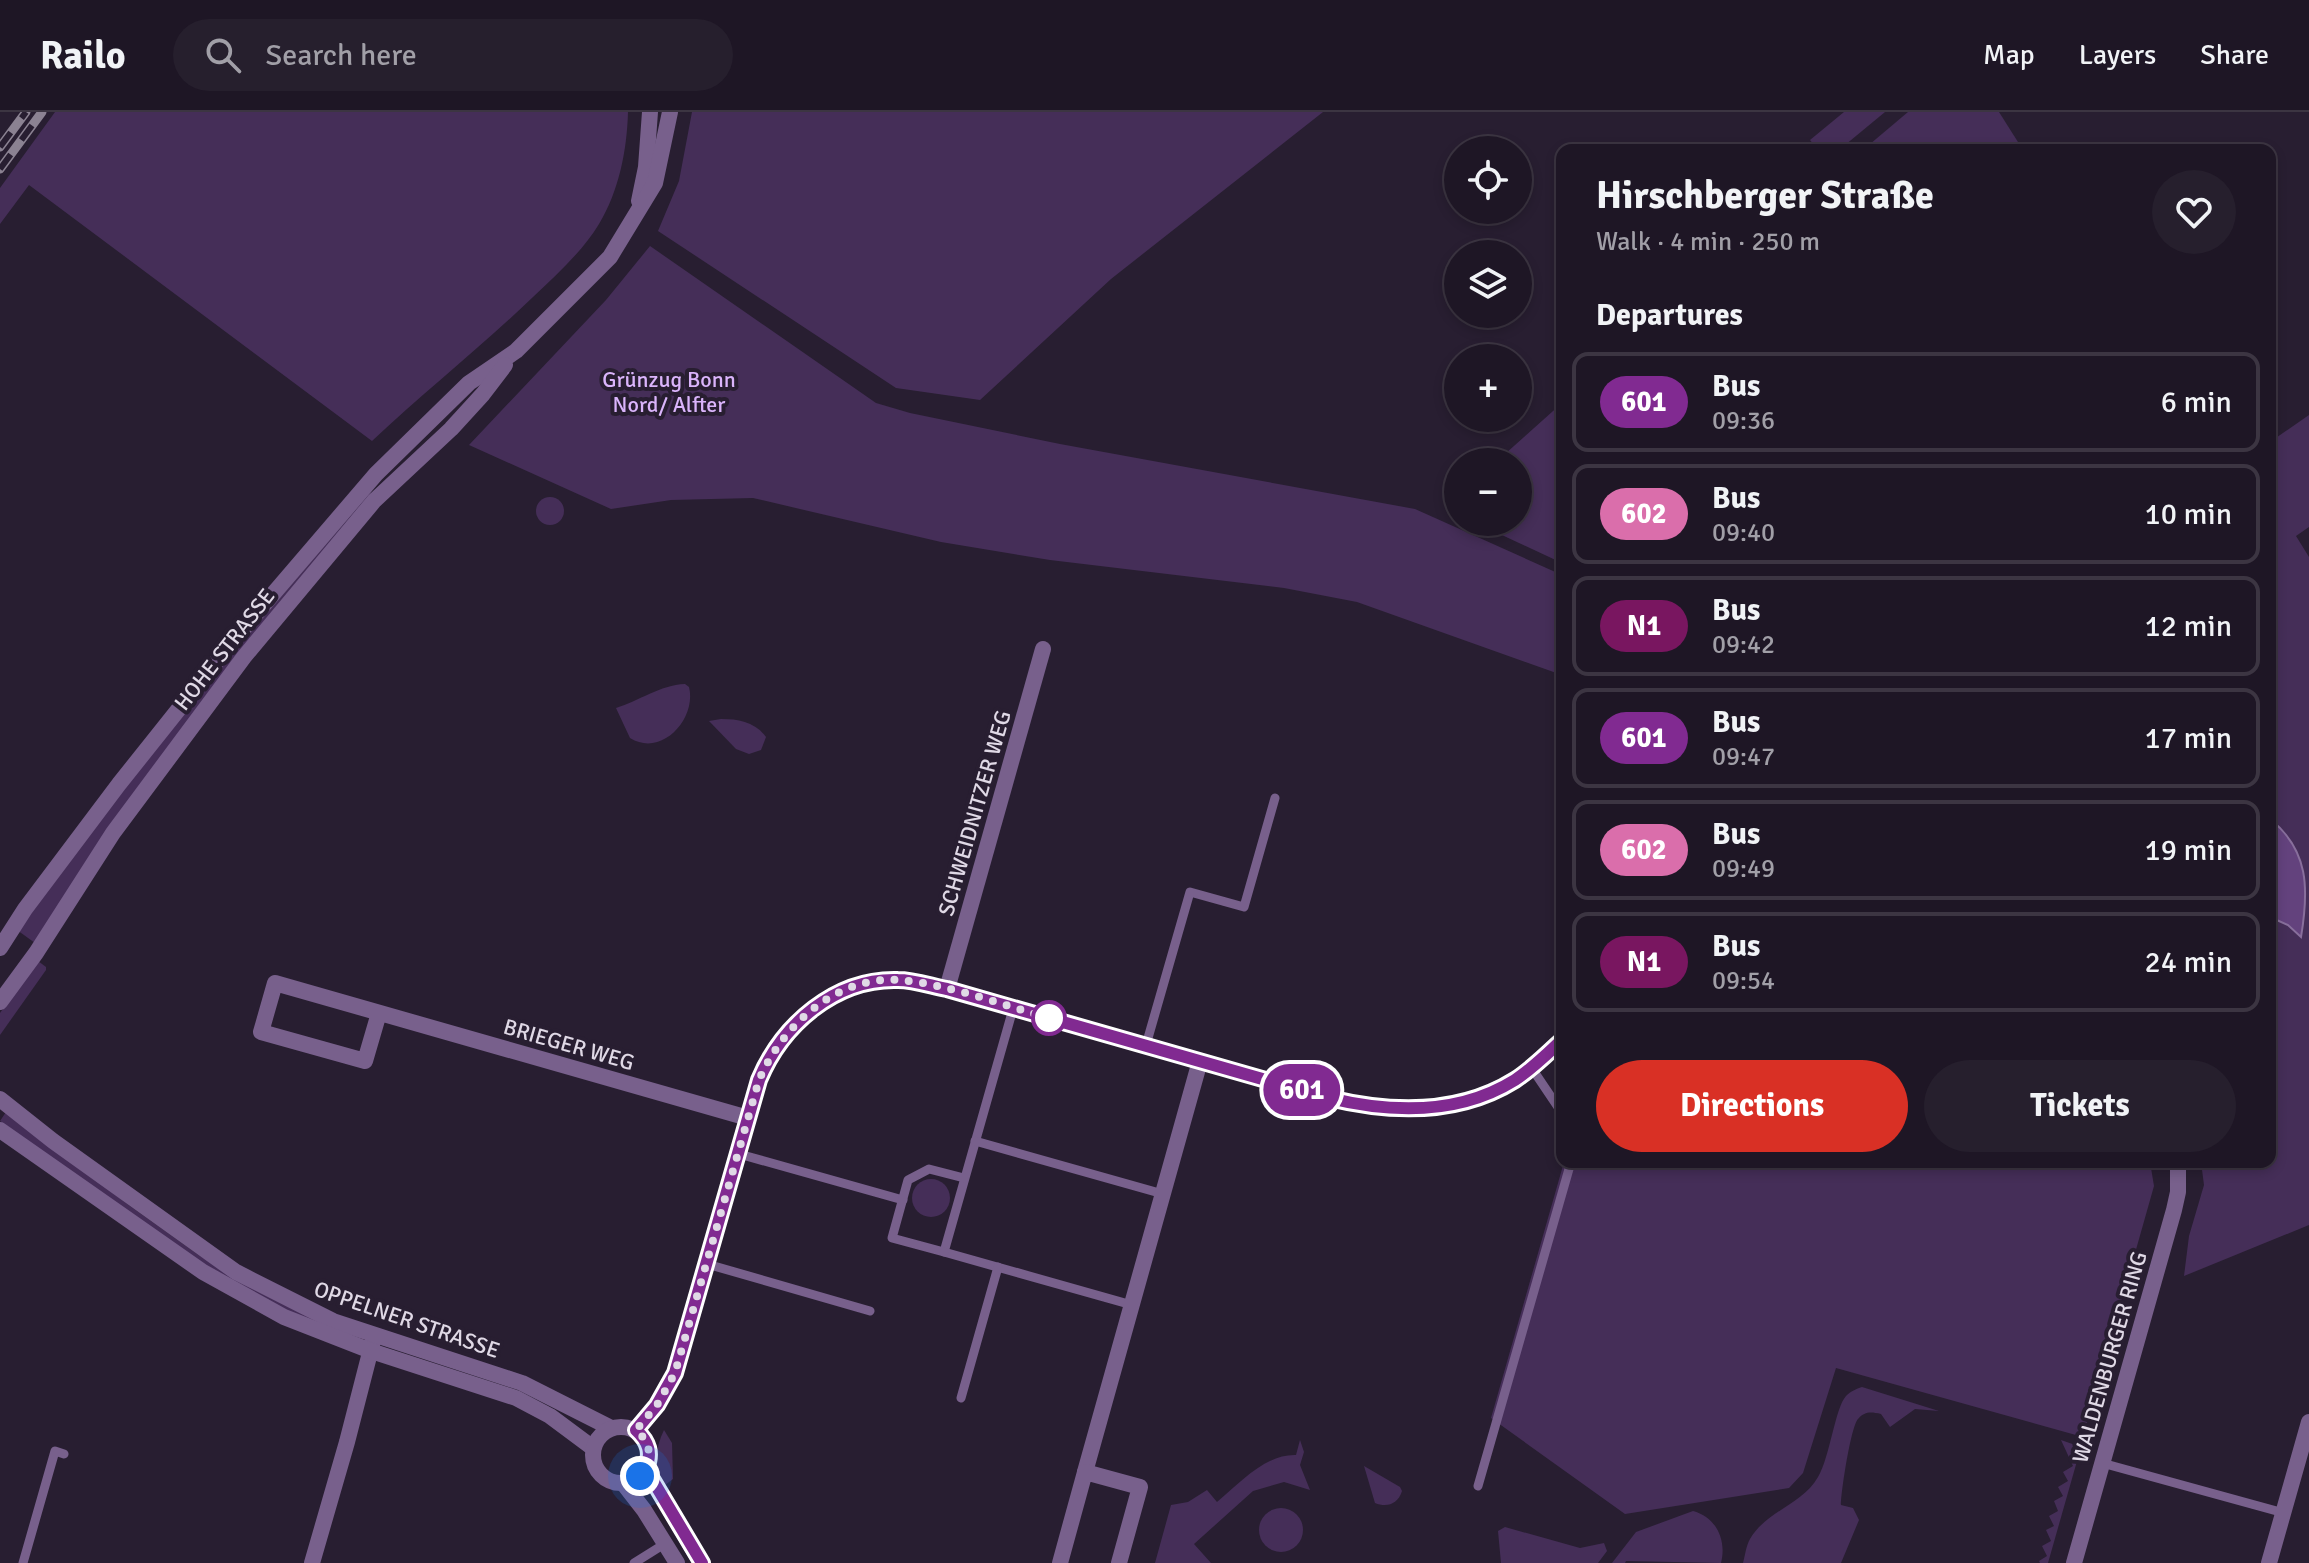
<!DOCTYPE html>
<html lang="en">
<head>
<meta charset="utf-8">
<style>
  body { margin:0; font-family:Signika,sans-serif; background:#261f2d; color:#f1f3f6; height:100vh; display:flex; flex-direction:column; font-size:30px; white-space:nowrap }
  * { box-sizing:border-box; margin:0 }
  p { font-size:26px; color:#a19fa7 }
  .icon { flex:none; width:44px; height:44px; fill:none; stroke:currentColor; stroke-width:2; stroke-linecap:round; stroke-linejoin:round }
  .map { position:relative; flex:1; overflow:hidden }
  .sheet { position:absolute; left:1556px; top:32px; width:720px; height:1024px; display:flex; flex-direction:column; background:#1e1625; border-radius:16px; box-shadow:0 4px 12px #0003,0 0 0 2px #3c3542 }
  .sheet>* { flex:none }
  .badge { padding:0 16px; border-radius:26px; font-size:28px; line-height:52px }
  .tools { position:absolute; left:1444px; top:24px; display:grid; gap:16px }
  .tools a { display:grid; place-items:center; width:88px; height:88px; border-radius:50%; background:#1e1625; box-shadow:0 4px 12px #0003,0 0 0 2px #3c3542; font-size:40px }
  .you { position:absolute; width:40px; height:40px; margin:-20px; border:6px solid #fff; border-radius:50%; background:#1a73e8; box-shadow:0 0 0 12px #1a73e833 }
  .map>.badge { position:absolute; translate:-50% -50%; box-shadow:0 0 0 4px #fff }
  h2 { padding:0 40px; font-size:30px; line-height:72px }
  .round { display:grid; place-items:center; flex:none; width:84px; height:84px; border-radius:42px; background:#261f2d }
  .head { display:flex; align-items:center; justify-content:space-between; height:136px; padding:0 40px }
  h1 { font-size:38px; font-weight:700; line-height:60px }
  .button { display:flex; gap:16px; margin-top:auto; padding:16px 40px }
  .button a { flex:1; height:92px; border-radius:48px; background:#d93025; color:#fff; font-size:32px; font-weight:700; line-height:92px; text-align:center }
  .button a+a { background:#261f2d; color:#f1f3f6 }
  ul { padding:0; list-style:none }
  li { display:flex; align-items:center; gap:24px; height:100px; margin:0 16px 12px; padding:0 24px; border:4px solid #3c3542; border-radius:16px }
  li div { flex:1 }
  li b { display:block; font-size:30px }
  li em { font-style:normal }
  li .badge { min-width:88px; font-weight:700; text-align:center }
  header { display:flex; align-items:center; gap:48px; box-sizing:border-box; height:112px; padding:0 40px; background:#1e1625; border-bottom:2px solid #3c3542 }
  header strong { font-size:38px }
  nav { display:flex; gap:44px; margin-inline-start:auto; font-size:28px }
  .search { width:560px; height:72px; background:#261f2d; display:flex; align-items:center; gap:20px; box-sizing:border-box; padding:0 28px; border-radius:44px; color:#a19fa7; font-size:30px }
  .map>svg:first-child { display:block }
  .green { fill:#452e58 }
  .water { fill:#63427d; stroke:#886f9c; stroke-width:2 }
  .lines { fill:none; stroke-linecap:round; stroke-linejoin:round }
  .service { stroke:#78608c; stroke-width:9 }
  .minor { stroke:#78608c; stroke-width:16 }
  .tertiary { stroke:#78608c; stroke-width:16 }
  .rail-casing { stroke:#8b8292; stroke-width:9 }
  .rail { stroke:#281e31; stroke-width:6; stroke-dasharray:18; stroke-linecap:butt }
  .line-casing { stroke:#fff; stroke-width:18 }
  .line { stroke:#812a91; stroke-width:12 }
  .walk { stroke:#e0d9e6; stroke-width:8; stroke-dasharray:0 14.4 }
  .stop-dot { fill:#fff; stroke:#812a91; stroke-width:4 }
  .labels { text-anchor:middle; stroke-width:8; stroke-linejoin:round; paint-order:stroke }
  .park-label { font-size:22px; fill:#dab4fb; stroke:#281e31 }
  .street-label { font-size:22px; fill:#e0d9e6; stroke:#281e31 }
</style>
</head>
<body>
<header>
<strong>Railo</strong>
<div class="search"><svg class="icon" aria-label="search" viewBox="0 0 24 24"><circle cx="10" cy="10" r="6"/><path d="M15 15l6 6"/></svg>Search here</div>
<nav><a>Map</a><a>Layers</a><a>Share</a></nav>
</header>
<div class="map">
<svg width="2309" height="1451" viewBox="0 0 2309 1451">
  <rect width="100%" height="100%" fill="#281e31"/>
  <g class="green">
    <path d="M55 0H628C627 38 619 79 599 112 582 140 556 163 533 185 481 235 424 280 372 329L29 73 0 112V76Z"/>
    <polygon points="692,0 1323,0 1111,167 980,288 896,276 658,119 679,69"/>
    <polygon points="1844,0 1885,0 1839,38 1818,38 1810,28"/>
    <polygon points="1908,0 1999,0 2023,38 1863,38"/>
    <polygon points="650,134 876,291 910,301 1060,332 1415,397 1562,463 1562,563 1357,490 1284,476 1050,448 941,430 753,386 671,388 611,397 469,333 606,188"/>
    <polygon points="1562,291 1562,451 1474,410 1518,410 1518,350 1496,350"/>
    <polygon points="2309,303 2309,415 2296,424 2309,445 2309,1113 2184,1164 2189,1124 2204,1073 2201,1050 2270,1050 2270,330"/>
    <polygon points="370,381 372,382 35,831 17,818 165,620"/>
    <circle cx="550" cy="399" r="14"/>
    <path d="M685 572 689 575C697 606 662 646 630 626L616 596C639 589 660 573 685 572Z"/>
    <path d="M721 607C739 607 755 610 766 625L761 638 749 642 736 637 709 609Z"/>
    <polygon points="38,849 46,855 46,858 0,923 0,901"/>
    <polygon points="6,1000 130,1094 200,1144 327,1210 324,1218 204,1155 0,1009"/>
    <polygon points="1564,1050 2150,1050 2154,1074 2083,1325 1836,1256 1803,1361 1789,1376 1625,1402 1491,1306"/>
    <circle cx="931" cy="1086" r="19"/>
    <path d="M1862 1275 1939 1299 1915 1297 1890 1315 1881 1302C1871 1300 1865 1299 1858 1307 1851 1314 1841 1380 1841 1393L1853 1396 1859 1408 1841 1451H1743C1745 1444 1746 1434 1750 1427 1766 1399 1802 1393 1818 1365 1830 1345 1835 1296 1846 1284 1851 1279 1856 1277 1862 1275Z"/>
    <path d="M664 1318 672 1331 673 1367 661 1376C653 1358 655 1336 664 1318Z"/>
    <path d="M1300 1328 1304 1340 1300 1353 1310 1378 1284 1370 1253 1379 1194 1432 1211 1451H1155L1171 1393 1188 1390 1207 1378 1217 1390C1240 1371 1265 1342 1296 1343Z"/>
    <polygon points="2061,1328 2081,1335 2048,1451 2040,1451 2039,1449 2047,1444 2042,1434 2051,1429 2046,1418 2054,1414 2049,1404 2058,1399 2054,1389 2063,1384 2058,1375 2068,1369 2063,1360 2073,1354"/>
    <path d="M1364 1354 1400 1375 1402 1379C1398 1392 1387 1396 1375 1391Z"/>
    <circle cx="1281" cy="1418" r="22"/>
    <path d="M1693 1399C1716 1405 1727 1428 1721 1451L1626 1449 1625 1451H1612L1636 1420Z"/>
    <polygon points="1505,1415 1580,1436 1604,1431 1607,1439 1598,1451 1501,1451 1498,1419"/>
  </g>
  <path class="water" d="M2270 707C2309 738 2309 777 2301 825L2288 813 2270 805Z"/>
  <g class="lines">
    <g class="service">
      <polyline points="1013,897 944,1140 1132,1193"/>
      <polyline points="1146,933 1190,780 1244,795 1275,686"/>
      <polyline points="1531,955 1562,1001"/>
      <polyline points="975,1029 1163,1082"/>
      <polyline points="739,1042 903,1088"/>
      <polyline points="944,1140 892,1126 908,1068 929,1057 964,1066"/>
      <polyline points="707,1152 870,1199"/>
      <polyline points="961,1286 998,1155"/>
      <polyline points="2102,1351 2284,1401"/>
      <polyline points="1478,1374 1571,1050"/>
      <polyline points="23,1451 55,1339 64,1342"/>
      <polyline points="634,1451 666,1431"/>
    </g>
    <g class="minor">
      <polyline points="947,877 1043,537"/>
      <polyline points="379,901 365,949 261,920 275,871 748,1006"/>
      <path d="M636 1318 657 1293 675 1261 759 968C782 913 834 866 898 868 914 868 931 874 947 877L1329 986C1391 1001 1459 1003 1515 968 1532 957 1547 942 1562 928"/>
      <polyline points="1085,1360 1200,949"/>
      <polyline points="312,1451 347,1330 374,1225"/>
      <polyline points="1060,1451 1085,1360 1140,1375 1119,1451"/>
      <polyline points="2074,1451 2174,1098 2178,1080 2178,1050"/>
      <polyline points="2269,1451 2309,1310"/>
    </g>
    <g class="tertiary">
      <polyline points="639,89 646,55 650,0"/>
      <polyline points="0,836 25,797 119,672 237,524 376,362 469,271 516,239 610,145 655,71 670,0"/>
      <polyline points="0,890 36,841 113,721 244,545 374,389 451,317 483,282 505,253"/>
      <polyline points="0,987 53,1029 236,1160 333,1209 522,1271 611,1316"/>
      <polyline points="0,1018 203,1160 284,1205 371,1239 516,1286 550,1304 593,1336"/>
      <circle cx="621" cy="1343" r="28"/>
      <polyline points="646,1357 701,1451"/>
      <polyline points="623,1371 644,1398 677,1451"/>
    </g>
    <defs>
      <g id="rail">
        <polyline points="0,35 26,0"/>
        <polyline points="0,57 42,0"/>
      </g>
    </defs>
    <use href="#rail" class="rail-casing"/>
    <use href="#rail" class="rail"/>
  </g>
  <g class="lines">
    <defs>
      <path id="line" d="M702 1451 646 1357C652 1341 649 1330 636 1318L657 1293 675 1261 759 968C782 913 835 866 898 868 914 868 931 874 947 877L1329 986C1391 1001 1459 1003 1515 968 1532 957 1547 942 1562 928"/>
    </defs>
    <use href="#line" class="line-casing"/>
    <use href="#line" class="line"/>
    <path class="walk" d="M640 1364C653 1348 652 1332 636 1318L657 1293 675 1261 759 968C782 914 837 863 900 868 947 872 1003 893 1049 906"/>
  </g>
  <circle class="stop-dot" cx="1049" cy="906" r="16"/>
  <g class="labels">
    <g class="park-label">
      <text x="669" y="275">Grünzug Bonn<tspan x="669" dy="25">Nord/ Alfter</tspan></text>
    </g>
    <g class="street-label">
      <text transform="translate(224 537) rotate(-52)" y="8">HOHE STRASSE</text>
      <text transform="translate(974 701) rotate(-74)" y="8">SCHWEIDNITZER WEG</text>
      <text transform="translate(569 932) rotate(16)" y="8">BRIEGER WEG</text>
      <text transform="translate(407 1207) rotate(19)" y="8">OPPELNER STRASSE</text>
      <text transform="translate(2109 1245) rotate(-74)" y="8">WALDENBURGER RING</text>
    </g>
  </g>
</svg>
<div class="tools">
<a><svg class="icon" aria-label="locate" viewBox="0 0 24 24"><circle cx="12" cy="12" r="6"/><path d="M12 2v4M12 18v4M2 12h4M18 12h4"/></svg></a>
<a><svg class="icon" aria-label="layers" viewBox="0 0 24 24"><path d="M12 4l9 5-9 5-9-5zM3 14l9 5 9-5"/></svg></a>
<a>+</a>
<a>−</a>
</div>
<div class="you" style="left:640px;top:1364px"></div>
<b class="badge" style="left:1302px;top:978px;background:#812a91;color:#fff">601</b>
<section class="sheet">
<div class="head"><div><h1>Hirschberger Straße</h1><p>Walk · 4 min · 250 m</p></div><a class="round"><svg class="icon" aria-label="heart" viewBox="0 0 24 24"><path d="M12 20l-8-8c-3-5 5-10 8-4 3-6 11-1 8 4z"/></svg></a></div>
<h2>Departures</h2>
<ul>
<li><span class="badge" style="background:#812a91;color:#fff">601</span><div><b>Bus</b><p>09:36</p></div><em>6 min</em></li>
<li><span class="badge" style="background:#da6eab;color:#fff">602</span><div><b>Bus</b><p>09:40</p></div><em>10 min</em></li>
<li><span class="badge" style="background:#791660;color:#fff">N1</span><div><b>Bus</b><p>09:42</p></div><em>12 min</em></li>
<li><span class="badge" style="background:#812a91;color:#fff">601</span><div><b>Bus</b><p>09:47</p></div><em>17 min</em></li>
<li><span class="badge" style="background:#da6eab;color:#fff">602</span><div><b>Bus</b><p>09:49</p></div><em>19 min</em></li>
<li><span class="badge" style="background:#791660;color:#fff">N1</span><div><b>Bus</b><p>09:54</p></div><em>24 min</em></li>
</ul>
<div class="button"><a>Directions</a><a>Tickets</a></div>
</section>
</div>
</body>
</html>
